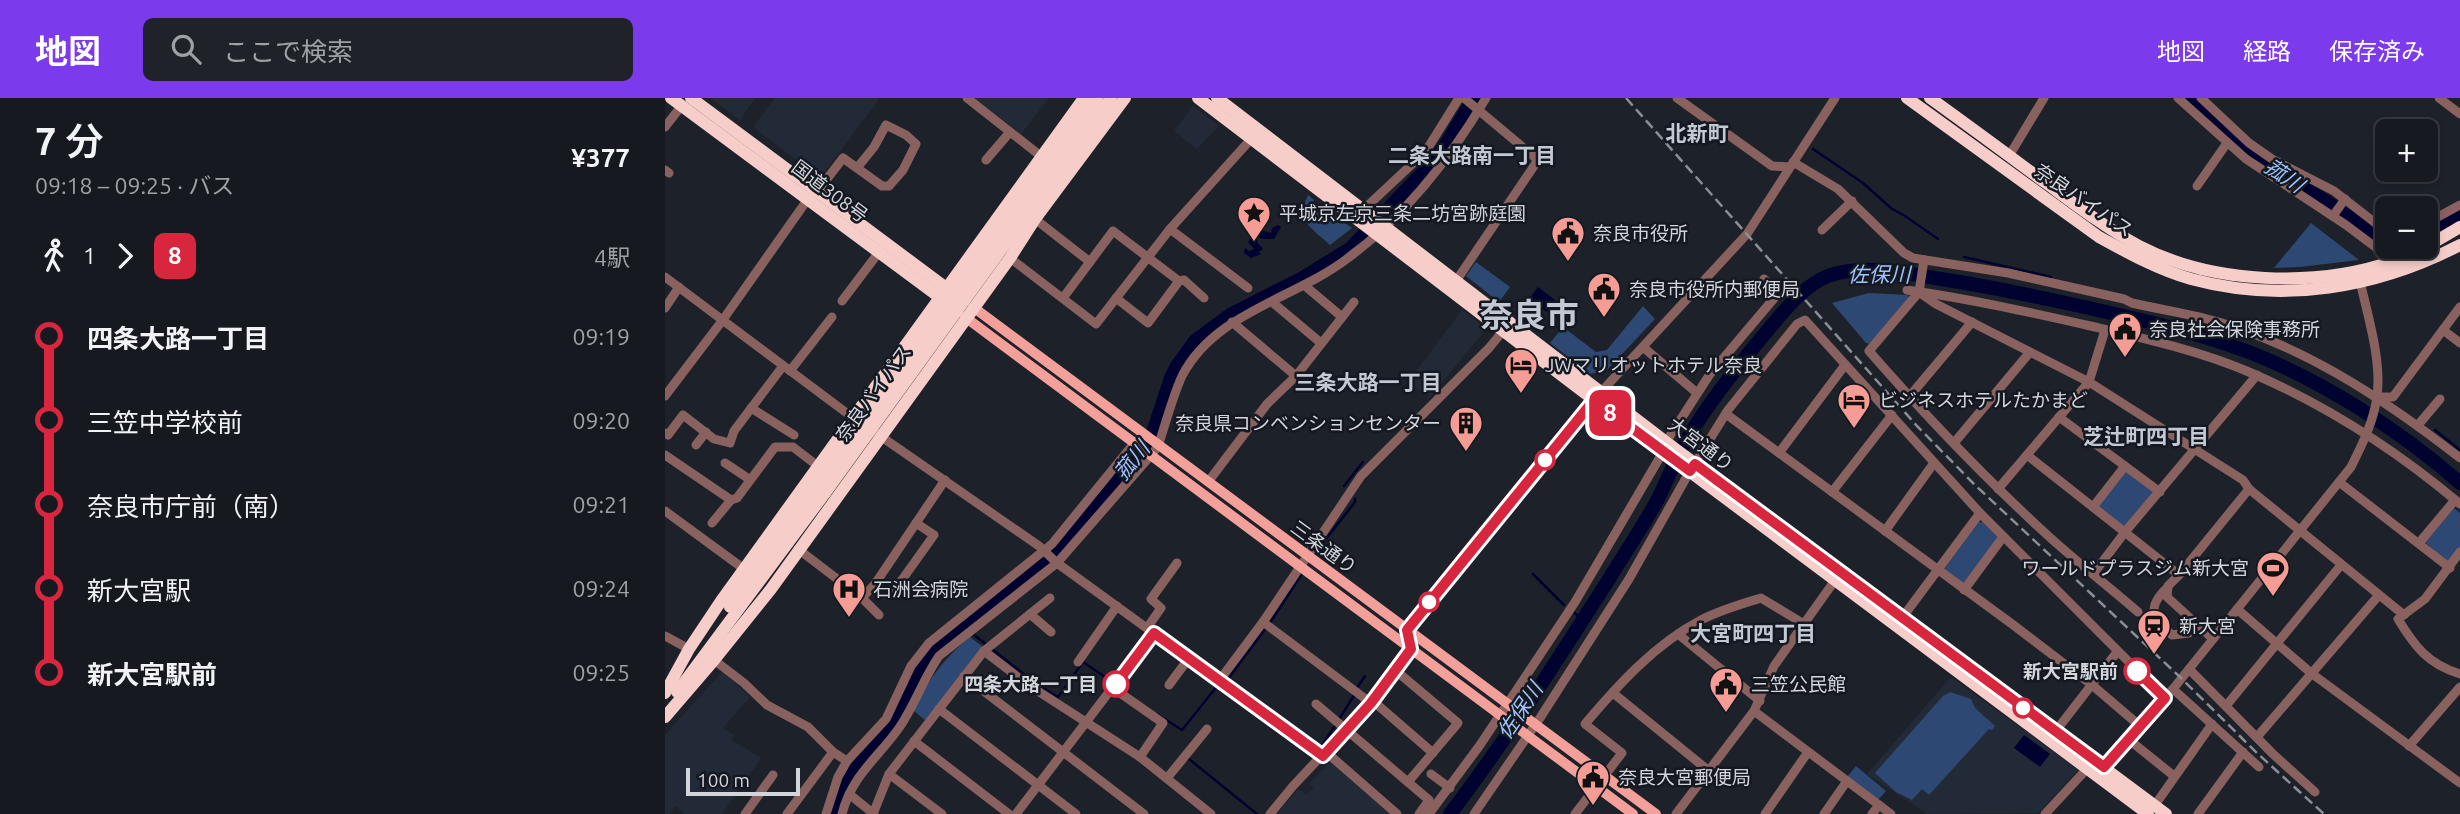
<!DOCTYPE html>
<html lang="ja">
<head>
<meta charset="utf-8">
<style>
  body { margin:0; font-family:Ubuntu,"Noto Sans JP",sans-serif; background:#1f2329; color:#f1f3f6; height:100vh; display:flex; flex-direction:column; font-size:26px; white-space:nowrap }
  * { box-sizing:border-box; margin:0 }
  p { font-size:23px; color:#9ea1a5 }
  .icon { flex:none; width:38px; height:38px; fill:none; stroke:currentColor; stroke-width:2; stroke-linecap:round; stroke-linejoin:round }
  .map { position:relative; flex:1; overflow:hidden }
  .panel { display:flex; flex-direction:column; background:#161a20; width:665px }
  .panel>* { flex:none }
  .badge { padding:0 14px; border-radius:10px; font-size:24px; line-height:46px }
  .buttons { position:absolute; left:1710px; top:21px; display:grid; gap:14px }
  .buttons a { display:grid; place-items:center; width:63px; height:63px; border-radius:10px; background:#161a20; box-shadow:0 4px 10px #0003,0 0 0 2px #35383e; font-size:35px }
  .scale { position:absolute; left:21px; bottom:18px; width:114px; box-sizing:border-box; padding-left:7px; border:4px solid #d2d5da; border-top:0; font-size:19px; line-height:24px; white-space:nowrap; color:#d2d5da; -webkit-text-stroke:5px #141820; paint-order:stroke }
  .map>.badge { position:absolute; translate:-50% -50%; box-shadow:0 0 0 4px #fff }
  .legs { display:flex; align-items:center; gap:10px; height:77px; padding:0 35px; font-size:23px }
  .legs p { margin-inline-start:auto }
  .overview { display:flex; align-items:center; justify-content:space-between; height:119px; padding:0 35px }
  h1 { font-size:38px; font-weight:600; line-height:52px }
  ul { padding:0 35px; list-style:none }
  li { display:flex; align-items:center; gap:24px; height:84px; font-size:26px }
  li i { display:grid; place-items:center; width:10px; height:100%; margin:0 9px; background:currentColor }
  li i::after { content:''; width:18px; height:18px; margin:-9px; border:5px solid; border-radius:50%; background:#161a20 }
  li p { margin-inline-start:auto }
  li:first-child i { background:linear-gradient(#0000 50%,currentColor 0) }
  li:last-child i { background:linear-gradient(currentColor 50%,#0000 0) }
  header { display:flex; align-items:center; gap:42px; box-sizing:border-box; height:98px; padding:0 35px; background:#7c3aed; color:#fff }
  header strong { font-size:33px }
  nav { display:flex; gap:38px; margin-inline-start:auto; font-size:24px }
  .search { width:490px; height:63px; background:#1f2329; display:flex; align-items:center; gap:18px; box-sizing:border-box; padding:0 24px; border-radius:10px; color:#9ea1a5; font-size:26px }
  main { display:flex; flex:1; min-height:0 }
  .map>svg:first-child { display:block }
  .built { fill:#232a37 }
  .green { fill:#2e4874 }
  .water { fill:#000230 }
  .lines { fill:none; stroke-linecap:round; stroke-linejoin:round }
  .stream { stroke:#000230; stroke-width:2.5 }
  .river { stroke:#000230; stroke-width:14 }
  .minor { stroke:#89615e; stroke-width:9 }
  .major { stroke:#f3a09a; stroke-width:10 }
  .highway { stroke:#f6cdc9; stroke-width:12 }
  .rail { stroke:#8b8f95; stroke-width:2.5; stroke-dasharray:10 5; stroke-linecap:butt }
  .highway-bridge { stroke:#f6cdc9; stroke-width:12 }
  .line-1-casing { stroke:#fff; stroke-width:16 }
  .line-1 { stroke:#d7263d; stroke-width:10 }
  .stop-1-dot { fill:#fff; stroke:#d7263d; stroke-width:3.5 }
  .labels { text-anchor:middle; stroke-width:5; stroke-linejoin:round; paint-order:stroke }
  .street-label { font-size:19px; fill:#d2d5da; stroke:#141820 }
  .poi-label { font-size:19px; fill:#d2d5da; stroke:#141820; text-anchor:start }
  .stop-label { font-size:19px; font-weight:bold; fill:#d2d5da; stroke:#141820; text-anchor:end }
  .neighbourhood-label { font-size:21px; font-weight:bold; fill:#c2c9d3; stroke:#141820 }
  .water-label { font-size:21px; font-style:italic; fill:#a0c2fa; stroke:#141820 }
  .town-label { font-size:33px; font-weight:bold; fill:#c2c9d3; stroke:#141820 }
</style>
</head>
<body>
<header>
<strong>地図</strong>
<div class="search"><svg class="icon" aria-label="search" viewBox="0 0 24 24"><circle cx="10" cy="10" r="6"/><path d="M15 15l6 6"/></svg>ここで検索</div>
<nav><a>地図</a><a>経路</a><a>保存済み</a></nav>
</header>
<main>
<section class="panel">
<div class="overview"><div><h1>7 分</h1><p>09:18 – 09:25 · バス</p></div><b>¥377</b></div>
<div class="legs"><svg class="icon" aria-label="walk" viewBox="0 0 24 24"><circle cx="13" cy="4" r="2"/><path d="M13 8l-2 6 4 7M11 14l-3 7M7 12l3-4h3l4 4"/></svg>1<svg class="icon" aria-label="forward" viewBox="0 0 24 24"><path d="M9 5l7 7-7 7"/></svg><b class="badge" style="background:#d7263d;color:#fff">8</b><p>4駅</p></div>
<ul>
<li><i style="color:#d7263d"></i><b>四条大路一丁目</b><p>09:19</p></li>
<li><i style="color:#d7263d"></i><span>三笠中学校前</span><p>09:20</p></li>
<li><i style="color:#d7263d"></i><span>奈良市庁前（南）</span><p>09:21</p></li>
<li><i style="color:#d7263d"></i><span>新大宮駅</span><p>09:24</p></li>
<li><i style="color:#d7263d"></i><b>新大宮駅前</b><p>09:25</p></li>
</ul>
</section>
<div class="map">
<svg width="1795" height="716" viewBox="0 0 1795 716">
  <rect width="100%" height="100%" fill="#1d222a"/>
  <g class="built">
    <polygon points="45,0 90,0 75,22"/>
    <polygon points="110,0 215,0 155,80 88,29"/>
    <polygon points="310,0 384,0 356,36"/>
    <polygon points="528,8 554,28 532,51 509,33"/>
    <polygon points="797,212 821,231 765,299 743,284"/>
    <polygon points="58,573 85,599 58,630 69,637 66,642 96,660 57,716 21,716 10,708 4,716 0,716 0,637"/>
    <polygon points="1286,579 1413,672 1373,715 1262,716 1202,676"/>
    <polygon points="666,663 728,716 612,716 633,691 641,697 649,689 644,686"/>
  </g>
  <g class="green">
    <path d="M643 97 649 102 646 108 658 117 662 112 687 130 665 147C647 130 630 123 643 97Z"/>
    <polygon points="1646,125 1694,162 1635,169 1609,170"/>
    <polygon points="811,164 845,189 834,204 801,178"/>
    <polygon points="1204,195 1243,197 1244,199 1206,246 1201,245 1167,205"/>
    <polygon points="978,208 990,221 942,272 926,276 885,245 898,229 931,254 942,252"/>
    <polygon points="1462,372 1489,393 1458,430 1432,408"/>
    <polygon points="1789,410 1795,415 1795,450 1784,466 1760,444"/>
    <polygon points="1314,424 1318,424 1333,438 1333,442 1301,485 1296,486 1281,474 1280,470"/>
    <path d="M305 539 318 549 261 623 248 612C266 579 276 563 305 539Z"/>
    <polygon points="1285,594 1306,601 1310,610 1330,628 1327,632 1324,631 1264,697 1257,691 1247,702 1231,694 1210,675 1278,598"/>
    <polygon points="1191,668 1221,693 1213,702 1182,679"/>
  </g>
  <g class="water">
    <polygon points="613,127 616,129 609,141 597,141 593,139 592,144 598,151 594,154 596,156 586,160 579,155 580,150 584,153 589,151 583,144 592,131 606,135 607,130"/>
    <polygon points="873,189 890,202 882,214 864,201"/>
    <polygon points="1359,637 1385,656 1375,669 1349,650"/>
  </g>
  <g class="lines">
    <g class="stream">
      <polyline points="1148,51 1198,85 1227,111 1240,118 1273,141"/>
      <polyline points="1299,159 1386,179"/>
      <polyline points="1770,332 1795,352"/>
      <polyline points="679,388 698,364"/>
      <polyline points="649,456 690,404 690,401"/>
      <polyline points="868,476 899,507"/>
      <polyline points="907,513 917,521"/>
      <polyline points="308,536 322,547"/>
      <polyline points="327,551 370,585 393,599 418,564 446,583"/>
      <polyline points="563,581 607,522 638,474"/>
      <polyline points="692,590 700,578"/>
      <polyline points="492,616 517,632 553,587"/>
      <polyline points="657,648 690,596"/>
      <polyline points="524,661 592,716"/>
    </g>
    <g class="river">
      <polyline points="1523,0 1571,44 1598,65 1662,104 1722,145"/>
      <polyline points="1760,134 1795,114"/>
      <polyline points="166,716 182,678 232,617 251,574 269,549 293,530 309,523 325,507 361,482 390,456 486,341 506,280 512,268 530,243 565,217 636,181 685,151 762,70 780,48 809,0"/>
      <path d="M785 716C842 641 893 561 944 481 960 455 978 428 993 401 1002 383 1009 364 1019 346 1043 305 1073 268 1103 232 1119 213 1138 188 1163 178 1197 165 1241 175 1276 181 1323 188 1369 198 1415 208 1472 221 1529 233 1584 254 1658 283 1736 333 1795 385"/>
    </g>
    <g class="minor">
      <polyline points="302,0 377,59"/>
      <polyline points="1012,0 1107,68 1125,69"/>
      <polyline points="1513,0 1581,61 1681,127 1729,163"/>
      <polyline points="1536,0 1584,45 1607,61 1669,93 1722,134"/>
      <polyline points="1774,0 1795,16"/>
      <polyline points="0,29 18,6"/>
      <polyline points="1344,58 1379,0"/>
      <polyline points="321,62 345,34"/>
      <path d="M1128 64 1173 91 1239 155 1248 160 1343 175 1459 201 1467 205C1489 210 1512 214 1534 219 1631 242 1718 300 1795 360"/>
      <polyline points="0,72 4,75"/>
      <polyline points="1532,88 1562,45"/>
      <polyline points="152,94 178,60 217,88 224,88 238,72 251,46 241,37 221,27 209,49 192,70"/>
      <polyline points="697,113 761,53 794,0"/>
      <polyline points="1668,118 1680,101"/>
      <polyline points="370,121 425,164"/>
      <polyline points="1760,126 1795,107"/>
      <polyline points="505,131 583,190"/>
      <polyline points="1157,132 1187,103"/>
      <polyline points="345,160 431,226 505,131 587,40"/>
      <path d="M1259 162 1254 194 1204 253C1259 316 1317 377 1379 434 1409 462 1442 487 1473 514"/>
      <polyline points="0,179 191,322"/>
      <polyline points="789,186 873,62 799,0"/>
      <polyline points="639,187 677,219"/>
      <path d="M1242 192C1306 201 1368 215 1430 229 1482 241 1535 253 1584 274 1661 307 1731 352 1795 406"/>
      <polyline points="1258,197 1271,206 1424,284 1578,382 1584,391 1739,517"/>
      <polyline points="398,200 448,133 514,183 519,182 539,200"/>
      <polyline points="451,200 483,225 514,183"/>
      <polyline points="177,203 214,154"/>
      <polyline points="607,204 656,245"/>
      <polyline points="0,210 14,189"/>
      <polyline points="567,224 631,278"/>
      <polyline points="1778,232 1795,245"/>
      <polyline points="978,249 1032,295"/>
      <polyline points="125,273 167,219"/>
      <polyline points="0,298 57,223 145,98"/>
      <polyline points="1244,299 1307,224"/>
      <polyline points="1714,299 1728,299 1795,209"/>
      <polyline points="86,310 129,337"/>
      <polyline points="1061,316 1347,526 1427,587 1475,628"/>
      <polyline points="1394,319 1495,394"/>
      <polyline points="1753,327 1775,301"/>
      <polyline points="0,335 3,337 18,317 49,341 65,345 69,333 118,268"/>
      <polyline points="211,335 374,448 392,465 658,658"/>
      <polyline points="1001,344 1045,276 1111,198 1111,193 1099,181"/>
      <polyline points="1289,345 1365,254"/>
      <polyline points="31,347 41,334"/>
      <polyline points="1114,355 1180,267"/>
      <polyline points="0,357 66,402 72,400 110,349 128,349 154,369"/>
      <polyline points="1362,357 1514,477 1503,488 1502,499 1548,541"/>
      <polyline points="60,365 84,381"/>
      <polyline points="543,384 602,306 631,278 689,204"/>
      <polyline points="1674,384 1785,470"/>
      <polyline points="1333,391 1424,284 1440,232"/>
      <polyline points="1167,394 1227,317"/>
      <polyline points="1428,409 1460,368"/>
      <polyline points="0,413 79,471"/>
      <polyline points="47,425 66,402"/>
      <polyline points="1220,433 1269,365"/>
      <polyline points="1754,445 1790,402"/>
      <polyline points="133,451 197,500 214,517"/>
      <path d="M1795 454 1760 501 1733 521C1750 549 1763 566 1795 576"/>
      <polyline points="1429,475 1460,434 1592,277"/>
      <polyline points="1514,477 1584,391"/>
      <path d="M1503 489C1481 509 1487 521 1507 537L1524 535 1532 526"/>
      <polyline points="1299,492 1338,439"/>
      <polyline points="229,493 269,437 251,425"/>
      <polyline points="197,500 210,486 280,382"/>
      <polyline points="1572,511 1646,575 1795,685"/>
      <polyline points="365,516 386,534"/>
      <polyline points="1237,520 1315,415"/>
      <polyline points="598,524 706,605"/>
      <polyline points="482,530 496,510 486,501 512,465"/>
      <polyline points="1013,536 1095,603"/>
      <polyline points="0,538 24,551"/>
      <polyline points="319,553 362,586 475,659 546,716"/>
      <polyline points="49,562 79,585 102,607 143,629 168,654 182,663"/>
      <polyline points="413,564 452,508"/>
      <polyline points="1524,571 1608,656 1650,694"/>
      <polyline points="736,577 793,625 743,684"/>
      <polyline points="299,578 479,716"/>
      <polyline points="554,583 598,524 696,378 824,250 838,233"/>
      <polyline points="504,587 524,560"/>
      <polyline points="448,590 498,625 475,659"/>
      <polyline points="1508,591 1594,669"/>
      <polyline points="948,595 1044,673"/>
      <polyline points="708,603 768,655"/>
      <polyline points="651,606 764,702 754,716"/>
      <polyline points="1561,608 1676,467"/>
      <polyline points="274,611 411,716"/>
      <polyline points="1089,613 1226,716"/>
      <polyline points="1390,634 1452,554"/>
      <polyline points="1592,639 1714,497"/>
      <polyline points="1463,641 1509,678"/>
      <polyline points="249,643 344,716"/>
      <polyline points="1744,648 1795,589"/>
      <polyline points="661,654 732,716"/>
      <polyline points="224,676 277,716"/>
      <polyline points="766,676 785,690"/>
      <polyline points="503,679 542,631"/>
      <polyline points="184,696 209,716"/>
      <polyline points="1490,707 1547,626"/>
      <polyline points="80,716 108,677"/>
      <polyline points="122,716 168,654"/>
      <polyline points="161,716 173,679 182,663 221,621 246,568 264,545 387,446 470,344"/>
      <path d="M177 716C187 677 212 661 234 630 250 607 258 581 274 558L392 465 487 356 493 348C501 325 507 300 517 278 550 214 630 201 683 160 739 119 786 59 821 0"/>
      <polyline points="208,716 224,676 319,553 385,500"/>
      <polyline points="351,716 489,535"/>
      <polyline points="605,716 628,688 706,605 746,551 742,532 936,294 1082,136 1170,0"/>
      <polyline points="764,716 815,647 910,504 998,354"/>
      <polyline points="809,716 875,620 964,481 1025,373 1063,312 1132,226 1140,222 1315,415 1500,600"/>
      <path d="M910 716 957 655 920 626C953 587 990 546 1036 522 1055 512 1076 506 1096 500L1139 526"/>
      <polyline points="1011,716 1089,613 1109,568 1173,478"/>
      <polyline points="1100,716 1143,654"/>
      <polyline points="1159,716 1182,683"/>
      <polyline points="1207,716 1214,707"/>
      <path d="M1380 716 1419 674 1422 671 1439 669 1508 591 1686 369C1697 347 1709 323 1712 298 1717 262 1702 215 1694 179"/>
      <polyline points="1533,716 1578,654"/>
    </g>
    <g class="major">
      <polyline points="308,209 991,716"/>
      <polyline points="300,219 968,716"/>
    </g>
    <g class="highway">
      <polyline points="6,0 281,204"/>
      <polyline points="26,0 288,195"/>
      <polyline points="533,0 929,302 1483,716"/>
      <polyline points="552,0 1001,344 1501,716"/>
      <path d="M1242 0 1434 139C1463 155 1494 172 1526 181 1618 206 1712 190 1795 147"/>
      <path d="M1265 0C1304 28 1343 57 1381 85 1411 107 1441 130 1474 148 1547 186 1651 190 1729 163 1752 155 1773 142 1795 129"/>
      <polyline points="12,594 160,395"/>
      <polyline points="0,595 24,551 56,503 419,0"/>
      <polyline points="0,619 49,562 106,491 345,160 370,121 460,0"/>
    </g>
    <polyline class="rail" points="961,0 1252,328 1309,386 1516,580 1592,655 1659,716"/>
    <g class="highway-bridge">
      <polyline points="160,395 446,0"/>
      <polyline points="65,509 432,0"/>
    </g>
  </g>
  <g class="lines">
    <defs>
      <polyline id="line-1" points="451,586 489,535 658,658 706,605 746,551 742,532 929,302 1025,373 1030,366 1439,669 1500,600 1472,573"/>
    </defs>
    <use href="#line-1" class="line-1-casing"/>
    <use href="#line-1" class="line-1"/>
  </g>
  <defs>
    <symbol id="sight-pin" viewBox="-11 -11 22 30"><path d="M0 17L-7.5 6A9.5 9.5 0 1 1 7.5 6Z" fill="#f59c95" stroke="#141820"/><path d="M0-6L1.8-2.2L6-1.7L2.9 1.2L3.7 5.4L0 3.3L-3.7 5.4L-2.9 1.2L-6-1.7L-1.8-2.2Z" fill="#111"/></symbol>
    <symbol id="civic-pin" viewBox="-11 -11 22 30"><path d="M0 17L-7.5 6A9.5 9.5 0 1 1 7.5 6Z" fill="#f59c95" stroke="#141820"/><path d="M-.6-6.5H3V-4.5H.6V-3L4-1V1h2V6H-6V1h2V-1L-.6-3ZM-1.2 2.5V6h2.4V2.5Z" fill="#111"/></symbol>
    <symbol id="hotel-pin" viewBox="-11 -11 22 30"><path d="M0 17L-7.5 6A9.5 9.5 0 1 1 7.5 6Z" fill="#f59c95" stroke="#141820"/><path d="M-6-4.5h1.5V1H6V5H4.5V3h-9V5H-6ZM-4 0a1.8 1.8 0 1 1 3.6 0ZM.5 0V-2.5h3Q6-2.5 6 0Z" fill="#111"/></symbol>
    <symbol id="building-pin" viewBox="-11 -11 22 30"><path d="M0 17L-7.5 6A9.5 9.5 0 1 1 7.5 6Z" fill="#f59c95" stroke="#141820"/><path d="M-4-6H4V6H1V3H-1V6H-4ZM-2.5-4.3h1.7v1.8h-1.7ZM.8-4.3h1.7v1.8H.8ZM-2.5-1h1.7V.8h-1.7ZM.8-1h1.7V.8H.8Z" fill="#111"/></symbol>
    <symbol id="stadium-pin" viewBox="-11 -11 22 30"><path d="M0 17L-7.5 6A9.5 9.5 0 1 1 7.5 6Z" fill="#f59c95" stroke="#141820"/><path d="M0-5a6.5 5 0 1 0 0 10a6.5 5 0 1 0 0-10ZM-3.5-1.8h7v3.6h-7Z" fill="#111"/></symbol>
    <symbol id="hospital-pin" viewBox="-11 -11 22 30"><path d="M0 17L-7.5 6A9.5 9.5 0 1 1 7.5 6Z" fill="#f59c95" stroke="#141820"/><path d="M-5-5h3v3.5h4V-5h3V5h-3V1.5h-4V5h-3Z" fill="#111"/></symbol>
    <symbol id="station-pin" viewBox="-11 -11 22 30"><path d="M0 17L-7.5 6A9.5 9.5 0 1 1 7.5 6Z" fill="#f59c95" stroke="#141820"/><path d="M-3-6H3Q5-6 5-4V2Q5 4 3 4L4.5 6H3L1.5 4h-3L-3 6H-4.5L-3 4Q-5 4-5 2V-4Q-5-6-3-6ZM-3.5-4v3h7v-3ZM-3.5 1v1.5H-2V1ZM2 1v1.5H3.5V1Z" fill="#111"/></symbol>
  </defs>
  <g fill-rule="evenodd">
    <use href="#sight-pin" x="570" y="96" width="38" height="52"/>
    <use href="#civic-pin" x="884" y="116" width="38" height="52"/>
    <use href="#civic-pin" x="920" y="172" width="38" height="52"/>
    <use href="#civic-pin" x="1441" y="212" width="38" height="52"/>
    <use href="#hotel-pin" x="837" y="248" width="38" height="52"/>
    <use href="#hotel-pin" x="1170" y="283" width="38" height="52"/>
    <use href="#building-pin" x="782" y="306" width="38" height="52"/>
    <use href="#stadium-pin" x="1589" y="451" width="38" height="52"/>
    <use href="#hospital-pin" x="165" y="472" width="38" height="52"/>
    <use href="#station-pin" x="1470" y="509" width="38" height="52"/>
    <use href="#civic-pin" x="1042" y="567" width="38" height="52"/>
    <use href="#civic-pin" x="909" y="660" width="38" height="52"/>
  </g>
  <g class="stop-1-dot">
    <circle cx="880" cy="362" r="9"/>
    <circle cx="764" cy="504" r="9"/>
    <circle cx="1472" cy="573" r="12"/>
    <circle cx="451" cy="586" r="12"/>
    <circle cx="1358" cy="610" r="9"/>
  </g>
  <g class="labels">
    <g class="street-label">
      <text transform="translate(165 93) rotate(37)" y="7">国道308号</text>
      <text transform="translate(1419 102) rotate(34)" y="7">奈良バイパス</text>
      <text transform="translate(208 295) rotate(-54)" y="7">奈良バイパス</text>
      <text transform="translate(1036 346) rotate(37)" y="7">大宮通り</text>
      <text transform="translate(659 449) rotate(36)" y="7">三条通り</text>
    </g>
    <g class="poi-label">
      <text x="614" y="122">平城京左京三条二坊宮跡庭園</text>
      <text x="928" y="142">奈良市役所</text>
      <text x="964" y="198">奈良市役所内郵便局</text>
      <text x="1484" y="238">奈良社会保険事務所</text>
      <text x="880" y="274">JWマリオットホテル奈良</text>
      <text x="1214" y="309">ビジネスホテルたかまど</text>
      <text x="776" y="332" text-anchor="end">奈良県コンベンションセンター</text>
      <text x="1584" y="477" text-anchor="end">ワールドプラスジム新大宮</text>
      <text x="208" y="498">石洲会病院</text>
      <text x="1514" y="535">新大宮</text>
      <text x="1086" y="593">三笠公民館</text>
      <text x="953" y="686">奈良大宮郵便局</text>
    </g>
    <g class="stop-label">
      <text x="1453" y="580">新大宮駅前</text>
      <text x="432" y="593">四条大路一丁目</text>
    </g>
    <g class="neighbourhood-label">
      <text x="1032" y="43">北新町</text>
      <text x="807" y="65">二条大路南一丁目</text>
      <text x="703" y="292">三条大路一丁目</text>
      <text x="1481" y="346">芝辻町四丁目</text>
      <text x="1088" y="543">大宮町四丁目</text>
    </g>
    <g class="water-label">
      <text transform="translate(1619 78) rotate(34)" y="7">菰川</text>
      <text x="1214" y="184">佐保川</text>
      <text transform="translate(467 363) rotate(-51)" y="7">菰川</text>
      <text transform="translate(855 613) rotate(-56)" y="7">佐保川</text>
    </g>
    <g class="town-label">
      <text x="864" y="229">奈良市</text>
    </g>
  </g>
</svg>
<div class="buttons">
<a>+</a>
<a>−</a>
</div>
<div class="scale">100 m</div>
<b class="badge" style="left:945px;top:315px;background:#d7263d;color:#fff">8</b>
</div>
</main>
</body>
</html>
